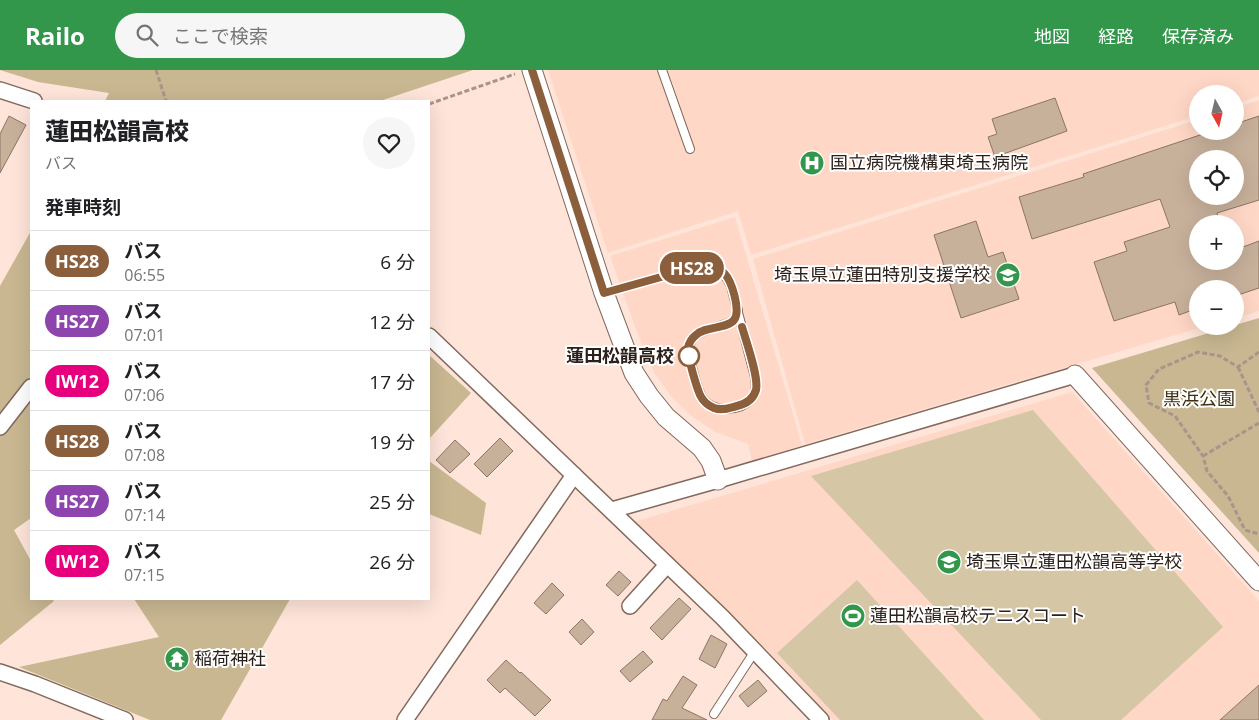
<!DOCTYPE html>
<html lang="ja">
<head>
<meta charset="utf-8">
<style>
  body { margin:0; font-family:"Open Sans","Noto Sans JP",sans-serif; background:#f6f6f6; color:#202124; height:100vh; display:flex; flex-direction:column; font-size:19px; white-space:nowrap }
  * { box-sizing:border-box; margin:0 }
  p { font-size:16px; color:#757577 }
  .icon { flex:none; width:28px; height:28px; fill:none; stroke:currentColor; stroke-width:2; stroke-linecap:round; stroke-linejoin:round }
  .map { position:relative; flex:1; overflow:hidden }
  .sheet { position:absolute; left:30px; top:30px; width:400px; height:500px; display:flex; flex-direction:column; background:#fff; border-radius:0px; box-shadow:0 5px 20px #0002 }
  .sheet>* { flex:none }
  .badge { padding:0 10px; border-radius:16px; font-size:18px; line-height:32px }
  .needle { width:32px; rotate:172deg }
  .buttons { position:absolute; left:1189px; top:15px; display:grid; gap:10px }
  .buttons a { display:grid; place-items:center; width:55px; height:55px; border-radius:50%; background:#fff; box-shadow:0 5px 20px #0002; font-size:25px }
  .map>.badge { position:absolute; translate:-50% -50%; box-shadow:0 0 0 2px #fff }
  h2 { padding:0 15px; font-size:19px; line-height:45px }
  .round { display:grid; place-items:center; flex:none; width:52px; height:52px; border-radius:26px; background:#f6f6f6 }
  .head { display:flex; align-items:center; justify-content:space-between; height:85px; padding:0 15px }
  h1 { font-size:24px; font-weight:800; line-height:38px }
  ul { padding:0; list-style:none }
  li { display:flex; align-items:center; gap:15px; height:60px; padding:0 15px; border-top:1px solid #e0e0e0 }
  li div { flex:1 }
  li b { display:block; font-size:19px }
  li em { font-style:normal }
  li .badge { min-width:55px; font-weight:700; text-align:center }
  header { display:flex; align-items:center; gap:30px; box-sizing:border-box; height:70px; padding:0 25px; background:#32964b; color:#fff }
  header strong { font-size:24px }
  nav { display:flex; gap:28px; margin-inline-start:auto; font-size:18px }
  .search { width:350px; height:45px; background:#f6f6f6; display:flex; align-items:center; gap:12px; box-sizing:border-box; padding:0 18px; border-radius:28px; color:#757577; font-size:19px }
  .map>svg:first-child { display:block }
  .built { fill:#ffd7c6; fill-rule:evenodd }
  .green { fill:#d5c6a5 }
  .forest { fill:#c8b791 }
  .building { fill:#c8b19b; stroke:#8c7662; fill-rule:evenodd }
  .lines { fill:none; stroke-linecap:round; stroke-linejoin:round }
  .service-casing { stroke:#84685c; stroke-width:10 }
  .minor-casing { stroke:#84685c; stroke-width:18 }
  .tertiary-casing { stroke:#84685c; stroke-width:21 }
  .path { stroke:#a9948c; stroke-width:3; stroke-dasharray:5 2.5; stroke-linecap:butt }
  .service { stroke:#fff; stroke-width:8 }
  .minor { stroke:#fff; stroke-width:15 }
  .tertiary { stroke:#fff; stroke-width:19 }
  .line-casing { stroke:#fff; stroke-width:11 }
  .line { stroke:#8b5e3c; stroke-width:8 }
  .stop-dot { fill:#fff; stroke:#8b5e3c; stroke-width:2.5 }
  .labels { text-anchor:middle; stroke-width:4; stroke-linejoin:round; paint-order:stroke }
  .poi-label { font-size:18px; fill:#2c201b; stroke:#fff; text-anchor:start }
  .stop-label { font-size:18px; font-weight:bold; fill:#2c201b; stroke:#fff; text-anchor:end }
  .park-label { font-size:18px; fill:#3c2e0e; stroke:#fff }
</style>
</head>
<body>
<header>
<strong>Railo</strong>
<div class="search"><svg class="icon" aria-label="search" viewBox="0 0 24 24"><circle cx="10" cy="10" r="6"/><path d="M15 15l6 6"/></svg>ここで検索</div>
<nav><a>地図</a><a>経路</a><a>保存済み</a></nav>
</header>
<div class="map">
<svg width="1259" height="650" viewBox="0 0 1259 650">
  <rect width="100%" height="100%" fill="#fee4d9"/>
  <g class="built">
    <polygon points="548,0 1259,0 1259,26 1235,34 1235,24 1198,24 1197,46 751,185 738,141 608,183"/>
    <path d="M1259 30V241L1235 248V219H1198V256H1206L805 374 753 189 1197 50 1198 61H1235V38ZM1198 89H1235V126H1198ZM1198 154H1235V191H1198Z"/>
    <polygon points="735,147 802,375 752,391 748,374 715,362 690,345 671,326 655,304 637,262 610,186"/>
    <polygon points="1072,322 1259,531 1259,650 833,650 771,584 634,452"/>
  </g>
  <g class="green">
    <polygon points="1033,340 1223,557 1121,650 1041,650 811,406"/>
    <polygon points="857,510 984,650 840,650 777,583"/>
  </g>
  <g class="forest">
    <polygon points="0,0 473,0 380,31 105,31 109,23 38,12"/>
    <polygon points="31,161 31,448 14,460 31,491 31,529 52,529 54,531 0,575 0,216"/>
    <polygon points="1259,248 1259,483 1092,298"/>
    <polygon points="429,285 471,323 429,369"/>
    <polygon points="429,391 486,433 481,465 429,444"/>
    <polygon points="134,529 290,529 221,650 150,650 19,597 159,567"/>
  </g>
  <g class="building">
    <polygon points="1055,28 1067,61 995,87 988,67 997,64 992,49"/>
    <polygon points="9,46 26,55 0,103 0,64"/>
    <path d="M1259 46V130L1217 143 1220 154H1198V191H1235V180L1259 171V218L1235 226V219H1198V238L1179 245 1175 232 1114 251 1094 192 1127 181 1124 172 1170 157 1160 129 1032 169 1019 127 1084 107 1083 104 1212 61H1235V54ZM1198 89H1235V126H1198Z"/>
    <polygon points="976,151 988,187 1003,182 1019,229 961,248 934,165"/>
    <polygon points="500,368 513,381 487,407 474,394"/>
    <polygon points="455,370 470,384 450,403 436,390"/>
    <polygon points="619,501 631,512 618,526 606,515"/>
    <polygon points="552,513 564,525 546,544 534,533"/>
    <polygon points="679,528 691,539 662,570 650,558"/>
    <polygon points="582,549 594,562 581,575 569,562"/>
    <polygon points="711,565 727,574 715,598 699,589"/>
    <polygon points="643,581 653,592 630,612 620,601"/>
    <polygon points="506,590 520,603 521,602 551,630 535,646 505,618 500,623 487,610"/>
    <polygon points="683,606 697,615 682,638 707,650 652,650 663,629 667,631"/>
    <polygon points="758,610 767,621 748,637 739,626"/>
    <polygon points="1259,615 1259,650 1220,650"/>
  </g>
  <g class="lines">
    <defs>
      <g id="service">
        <polyline points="662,0 690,79"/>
        <path d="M604 223 704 195C720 198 724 202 731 216L755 307C756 315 757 323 751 329 741 341 713 343 703 329 697 320 695 308 692 297 684 268 693 263 720 256 724 254 730 254 734 250 736 247 737 243 738 240"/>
        <polyline points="714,644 755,581"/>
      </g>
      <g id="minor">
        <polyline points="0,20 34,31"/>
        <polyline points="429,266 722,547 821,650"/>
        <polyline points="0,357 31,317"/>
        <polyline points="612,440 718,410 1075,305"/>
        <polyline points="630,536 667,495"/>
        <polyline points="0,602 35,614 125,650"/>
        <polyline points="405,650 574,405"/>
      </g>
      <g id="tertiary">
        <polyline points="532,0 604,223 634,303 649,326 666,347 702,378 711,391 718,410"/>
        <polyline points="1075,305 1259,511"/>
      </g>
    </defs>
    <use href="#service" class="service-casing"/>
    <use href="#minor" class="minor-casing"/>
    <use href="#tertiary" class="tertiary-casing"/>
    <g class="path">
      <polyline points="156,0 166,31"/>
      <polyline points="429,34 515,4"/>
      <polyline points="1259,282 1238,297 1220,286 1198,282 1159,299 1146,315 1149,333 1175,346 1203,386 1207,401 1228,426 1245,460 1259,464"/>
      <polyline points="1238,297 1259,342"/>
      <polyline points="1203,386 1259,353"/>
    </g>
    <use href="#service" class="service"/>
    <use href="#minor" class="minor"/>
    <use href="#tertiary" class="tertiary"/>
  </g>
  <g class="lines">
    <defs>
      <path id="line" d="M532 0 604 223 704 195C712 196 719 197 724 203 732 211 741 241 734 250 727 259 705 256 696 265 692 268 689 273 688 278 687 286 697 318 700 325 703 331 709 336 714 338 722 341 729 338 737 336 746 334 753 330 756 320 759 307 746 271 742 257"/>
    </defs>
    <use href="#line" class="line-casing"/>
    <use href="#line" class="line"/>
  </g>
  <defs>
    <symbol id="hospital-disc" viewBox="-11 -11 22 22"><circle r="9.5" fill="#32964b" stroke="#fff"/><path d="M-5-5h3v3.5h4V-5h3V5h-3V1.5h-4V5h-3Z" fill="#fff"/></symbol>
    <symbol id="school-disc" viewBox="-11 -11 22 22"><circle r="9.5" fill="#32964b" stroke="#fff"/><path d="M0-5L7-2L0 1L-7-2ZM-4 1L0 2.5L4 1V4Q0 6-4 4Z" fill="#fff"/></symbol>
    <symbol id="stadium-disc" viewBox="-11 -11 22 22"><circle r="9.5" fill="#32964b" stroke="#fff"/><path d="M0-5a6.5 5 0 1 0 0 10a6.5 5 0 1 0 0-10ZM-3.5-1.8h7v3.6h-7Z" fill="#fff"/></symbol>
    <symbol id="temple-disc" viewBox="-11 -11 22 22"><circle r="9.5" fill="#32964b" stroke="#fff"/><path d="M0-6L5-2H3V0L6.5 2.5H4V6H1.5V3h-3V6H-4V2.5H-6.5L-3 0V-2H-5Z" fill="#fff"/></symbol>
  </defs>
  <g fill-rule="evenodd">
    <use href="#hospital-disc" x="798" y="79" width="28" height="28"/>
    <use href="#school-disc" x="994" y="191" width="28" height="28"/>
    <use href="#school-disc" x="935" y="478" width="28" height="28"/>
    <use href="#stadium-disc" x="839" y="532" width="28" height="28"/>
    <use href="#temple-disc" x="163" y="575" width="28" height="28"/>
  </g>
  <circle class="stop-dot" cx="689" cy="286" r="10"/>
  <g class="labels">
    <g class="poi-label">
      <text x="830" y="99">国立病院機構東埼玉病院</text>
      <text x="990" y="211" text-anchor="end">埼玉県立蓮田特別支援学校</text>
      <text x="966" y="498">埼玉県立蓮田松韻高等学校</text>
      <text x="870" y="552">蓮田松韻高校テニスコート</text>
      <text x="194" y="595">稲荷神社</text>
    </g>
    <g class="stop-label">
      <text x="674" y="292">蓮田松韻高校</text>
    </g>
    <g class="park-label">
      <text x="1199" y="335">黒浜公園</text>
    </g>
  </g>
</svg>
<div class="buttons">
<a><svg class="needle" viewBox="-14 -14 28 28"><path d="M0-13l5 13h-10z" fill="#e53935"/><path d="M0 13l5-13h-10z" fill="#757577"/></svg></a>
<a><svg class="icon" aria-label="locate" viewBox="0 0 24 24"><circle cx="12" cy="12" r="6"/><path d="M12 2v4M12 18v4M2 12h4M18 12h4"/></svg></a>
<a>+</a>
<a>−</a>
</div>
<b class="badge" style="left:692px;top:198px;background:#8b5e3c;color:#fff">HS28</b>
<section class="sheet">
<div class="head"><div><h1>蓮田松韻高校</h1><p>バス</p></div><a class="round"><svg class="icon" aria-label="heart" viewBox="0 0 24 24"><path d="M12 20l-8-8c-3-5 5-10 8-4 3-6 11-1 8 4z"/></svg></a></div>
<h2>発車時刻</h2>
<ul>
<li><span class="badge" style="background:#8b5e3c;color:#fff">HS28</span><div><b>バス</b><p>06:55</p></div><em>6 分</em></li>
<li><span class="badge" style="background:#8e44ad;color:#fff">HS27</span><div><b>バス</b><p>07:01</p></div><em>12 分</em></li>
<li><span class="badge" style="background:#e6007e;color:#fff">IW12</span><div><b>バス</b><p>07:06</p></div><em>17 分</em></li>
<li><span class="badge" style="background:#8b5e3c;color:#fff">HS28</span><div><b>バス</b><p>07:08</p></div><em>19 分</em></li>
<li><span class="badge" style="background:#8e44ad;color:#fff">HS27</span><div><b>バス</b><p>07:14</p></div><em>25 分</em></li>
<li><span class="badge" style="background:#e6007e;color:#fff">IW12</span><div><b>バス</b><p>07:15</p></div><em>26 分</em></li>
</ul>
</section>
</div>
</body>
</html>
